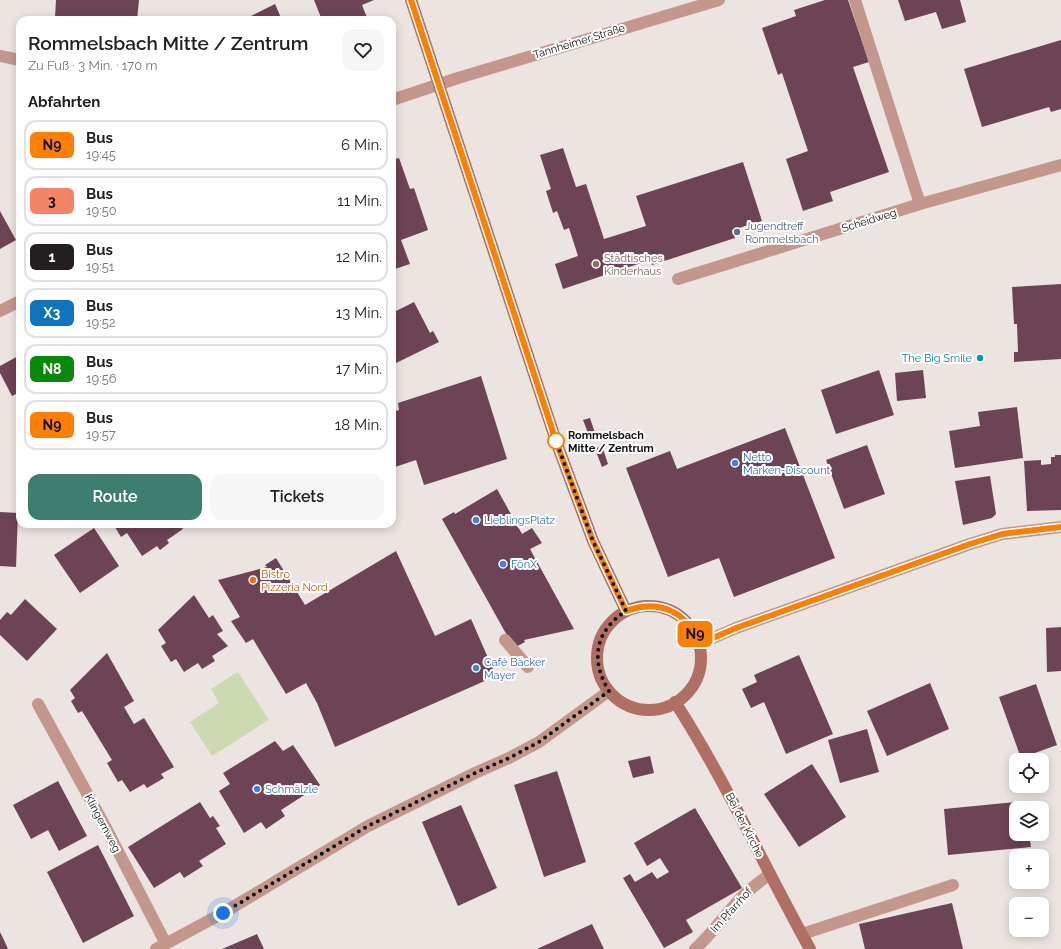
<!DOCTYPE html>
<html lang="de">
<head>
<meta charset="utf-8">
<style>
  body { margin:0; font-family:Raleway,sans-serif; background:#f6f6f6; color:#202124; height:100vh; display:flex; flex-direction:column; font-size:15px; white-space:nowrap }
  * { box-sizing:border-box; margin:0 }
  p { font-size:13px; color:#757577 }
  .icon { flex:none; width:22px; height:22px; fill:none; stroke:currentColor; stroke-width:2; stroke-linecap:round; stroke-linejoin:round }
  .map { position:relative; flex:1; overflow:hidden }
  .side { position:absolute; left:16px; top:16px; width:380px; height:512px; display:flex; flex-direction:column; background:#fff; border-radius:12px; box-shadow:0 2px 10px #0003 }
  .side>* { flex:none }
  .badge { padding:0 8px; border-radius:6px; font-size:14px; line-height:26px }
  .buttons { position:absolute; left:1009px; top:753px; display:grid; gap:8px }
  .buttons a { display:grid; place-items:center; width:40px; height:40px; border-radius:8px; background:#fff; box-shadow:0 2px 10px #0003; font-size:20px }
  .you { position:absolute; width:20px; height:20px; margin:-10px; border:3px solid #fff; border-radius:50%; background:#1a73e8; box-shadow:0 0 0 6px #1a73e833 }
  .map>.badge { position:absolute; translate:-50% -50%; box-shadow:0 0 0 2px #fff }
  h2 { padding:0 12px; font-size:15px; line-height:36px }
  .round { display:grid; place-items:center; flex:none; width:42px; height:42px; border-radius:12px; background:#f6f6f6 }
  .overview { display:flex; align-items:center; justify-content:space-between; height:68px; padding:0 12px }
  h1 { font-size:19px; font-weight:600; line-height:30px }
  .primary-button { display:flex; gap:8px; margin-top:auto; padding:8px 12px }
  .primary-button a { flex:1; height:46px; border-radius:12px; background:#3d7e6e; color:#fff; font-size:16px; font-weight:600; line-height:46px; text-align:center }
  .primary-button a+a { background:#f6f6f6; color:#202124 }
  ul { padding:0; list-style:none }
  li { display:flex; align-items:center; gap:12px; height:50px; margin:0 8px 6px; padding:0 4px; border:2px solid #e0e0e0; border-radius:12px }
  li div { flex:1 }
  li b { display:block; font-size:15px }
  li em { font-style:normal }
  li .badge { min-width:44px; font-weight:700; text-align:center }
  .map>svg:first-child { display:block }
  .green { fill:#cddab1 }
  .building { fill:#6d4356 }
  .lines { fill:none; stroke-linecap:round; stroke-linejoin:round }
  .service { stroke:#c4978d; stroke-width:12 }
  .pedestrian { stroke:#c4978d; stroke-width:12 }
  .minor { stroke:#c4978d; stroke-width:12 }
  .tertiary { stroke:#c4978d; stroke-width:12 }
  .secondary { stroke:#af6f62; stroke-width:12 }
  .line-casing { stroke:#fff; stroke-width:9 }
  .line { stroke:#ff8000; stroke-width:6 }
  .walk { stroke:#13100f; stroke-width:4; stroke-dasharray:0 7.2 }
  .service-dot { fill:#5c6f8a; stroke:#fff; stroke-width:1.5 }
  .education-dot { fill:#8d6e63; stroke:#fff; stroke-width:1.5 }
  .culture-dot { fill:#0f9aa8; stroke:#fff; stroke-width:1.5 }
  .stop-dot { fill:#fff; stroke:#ff8000; stroke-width:2 }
  .shop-dot { fill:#3f7fe0; stroke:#fff; stroke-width:1.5 }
  .food-dot { fill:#e8710a; stroke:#fff; stroke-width:1.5 }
  .labels { text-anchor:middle; stroke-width:4; stroke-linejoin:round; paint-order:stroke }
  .street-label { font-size:11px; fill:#13100f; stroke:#fff }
  .service-label { font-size:11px; fill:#4e5e75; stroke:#fff; text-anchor:start }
  .education-label { font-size:11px; fill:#785e54; stroke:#fff; text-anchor:start }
  .culture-label { font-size:11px; fill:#0d838f; stroke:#fff; text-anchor:end }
  .stop-label { font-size:11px; font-weight:bold; fill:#13100f; stroke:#fff; text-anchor:start }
  .shop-label { font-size:11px; fill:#366cbe; stroke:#fff; text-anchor:start }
  .food-label { font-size:11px; fill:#c56008; stroke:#fff; text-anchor:start }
</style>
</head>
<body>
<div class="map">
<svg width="1061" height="949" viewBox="0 0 1061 949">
  <rect width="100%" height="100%" fill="#ece4e1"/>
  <polygon class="green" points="238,672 269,720 212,756 190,722 219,703 211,689"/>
  <g class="building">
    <polygon points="56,0 139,0 137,20 93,20 55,17"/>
    <polygon points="314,0 374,0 362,5 368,20 322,20"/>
    <polygon points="825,0 848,0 869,62 853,67 889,172 830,192 833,201 803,211 786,159 808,151 782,73 778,75 762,28 796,16 794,10"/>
    <polygon points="898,0 960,0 966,22 942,29 936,12 905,21"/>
    <polygon points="275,4 282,20 243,20"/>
    <polygon points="1061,40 1061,109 1051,112 1049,107 982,127 964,69"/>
    <polygon points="563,148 576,187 586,184 604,239 646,226 636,196 743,162 762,221 732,230 735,238 652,265 650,260 563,289 555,264 578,256 569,228 564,230 557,211 553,213 546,191 551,189 540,155"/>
    <polygon points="399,158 410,189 414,188 428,230 401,240 410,264 392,270 392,160"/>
    <polygon points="0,211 16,240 0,249"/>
    <polygon points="1061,284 1061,359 1014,362 1014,352 1018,352 1017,324 1014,324 1012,287"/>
    <polygon points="414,302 430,333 433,331 439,342 392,365 392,313"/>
    <polygon points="20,355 20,392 12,396 0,373 0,366"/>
    <polygon points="879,370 894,415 836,434 821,390"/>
    <polygon points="923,370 926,398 897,401 895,373"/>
    <polygon points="481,376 507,459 424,485 416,460 392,468 392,412 399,410 398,403"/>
    <polygon points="1017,407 1023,458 955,468 949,431 980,426 978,412"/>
    <polygon points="590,418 596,436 590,438 583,420"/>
    <polygon points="785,428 835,558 734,597 719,558 668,577 626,468 670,451 677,469"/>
    <polygon points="867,445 885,494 844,509 826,460"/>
    <polygon points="602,446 608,464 602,467 595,449"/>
    <polygon points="1055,455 1061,455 1061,510 1027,511 1024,461 1041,460 1041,465 1051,464 1051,457 1055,457"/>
    <polygon points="990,476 996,514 992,518 963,525 955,481"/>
    <polygon points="497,489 522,534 532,528 542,543 530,549 574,629 524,640 525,642 514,648 442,519 454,512 455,514"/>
    <polygon points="0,512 18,513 16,567 0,566"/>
    <polygon points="113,524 179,524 183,529 167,540 169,543 160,550 157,546 142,556 127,533 121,537"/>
    <polygon points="94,528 119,566 80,593 54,555"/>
    <polygon points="396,551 435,636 471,619 496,676 335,747 317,703 306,683 286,694 253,639 246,643 231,621 240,617 218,580 267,567 265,565 276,558 305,605"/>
    <polygon points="194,595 209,618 213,615 223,631 217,634 228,646 212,656 215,661 202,669 198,663 184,672 176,659 171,662 161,646 166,643 158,630"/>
    <polygon points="25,599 57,629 27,661 0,635 0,620 7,612 11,615"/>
    <polygon points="1061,627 1061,671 1047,672 1046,628"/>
    <polygon points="107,653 134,701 124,707 134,724 144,718 174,767 161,774 164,778 147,788 144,784 130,792 122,780 118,782 107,763 112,760 82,711 78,713 71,701 75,698 70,690"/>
    <polygon points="799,655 833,734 786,754 764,702 751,708 742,689 757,682 754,675"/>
    <polygon points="930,683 949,729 887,756 867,711"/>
    <polygon points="1036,684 1057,745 1021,758 999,697"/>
    <polygon points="867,729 879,772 840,783 828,740"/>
    <polygon points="275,741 283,751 293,745 320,785 281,810 285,816 266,829 261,822 244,833 219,791 230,784 223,773"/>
    <polygon points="650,756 654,773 633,778 628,761"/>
    <polygon points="812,764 846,817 799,847 764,794"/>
    <polygon points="557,771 586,862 544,877 514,785"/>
    <polygon points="58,781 87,836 59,851 48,830 31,839 13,805"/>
    <polygon points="1026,801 1027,808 1016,808 1016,834 1029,834 1031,847 948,855 944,809"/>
    <polygon points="200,802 210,818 213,816 220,826 216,828 226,844 199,861 203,866 184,878 180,872 154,888 128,847"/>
    <polygon points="461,805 497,888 458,906 422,822"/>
    <polygon points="695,808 742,888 686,920 693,932 664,948 623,878 630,874 635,882 652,872 657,879 669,872 660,858 647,866 634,843"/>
    <polygon points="98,845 134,916 83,943 47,872"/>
    <polygon points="952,903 963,949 865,949 859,924"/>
    <polygon points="592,924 604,949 537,949"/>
    <polygon points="0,932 3,938 8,949 0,949"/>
    <polygon points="257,934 264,949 222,949"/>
  </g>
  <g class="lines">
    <g class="service">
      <polyline points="855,0 920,204"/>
      <polyline points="678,279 920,204 1061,165"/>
      <polyline points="802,934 953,885"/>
      <path d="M695 949C711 935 724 916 739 900 748 890 759 882 770 874"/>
    </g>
    <polyline class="pedestrian" points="505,640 528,667"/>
    <g class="minor">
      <polyline points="0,56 20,60"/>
      <polyline points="392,100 458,78 719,0"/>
      <polyline points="0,311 20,301"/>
      <polyline points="38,704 106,828 166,944"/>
    </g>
    <g class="tertiary">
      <polyline points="699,644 736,628 970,544 1002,534 1061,527"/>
      <polyline points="156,949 223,913 368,826 475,773 509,758 539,742 609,691"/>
    </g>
    <g class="secondary">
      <polyline points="411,0 557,444 593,541 626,611"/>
      <circle cx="649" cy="658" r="52"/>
      <path d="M675 702C726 781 764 867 810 949"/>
    </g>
  </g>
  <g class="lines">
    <defs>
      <path id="line" d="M411 0 557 444 593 541 626 611C659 599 687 611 699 644L736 628 970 544 1002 534 1061 527"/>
    </defs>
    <use href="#line" class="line-casing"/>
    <use href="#line" class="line"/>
    <path class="walk" d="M223 913 368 826 475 773 509 758 539 742 609 691C590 660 595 631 626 611L593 541 556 441"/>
  </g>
  <circle class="service-dot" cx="737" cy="232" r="4"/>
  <circle class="education-dot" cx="596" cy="264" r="4"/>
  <circle class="culture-dot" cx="980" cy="358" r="4"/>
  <circle class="stop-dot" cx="556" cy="441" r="8"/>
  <g class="shop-dot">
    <circle cx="735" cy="463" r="4"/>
    <circle cx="476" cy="520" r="4"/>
    <circle cx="503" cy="564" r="4"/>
    <circle cx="476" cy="668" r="4"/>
    <circle cx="257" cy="789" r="4"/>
  </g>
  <circle class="food-dot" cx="253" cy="580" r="4"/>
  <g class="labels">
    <g class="street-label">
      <text transform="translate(579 41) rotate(-17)" y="4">Tannheimer Straße</text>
      <text transform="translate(869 220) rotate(-17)" y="4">Scheidweg</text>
      <text transform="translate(103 823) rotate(62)" y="4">Klingernweg</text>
      <text transform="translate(745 825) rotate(63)" y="4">Bei der Kirche</text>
      <text transform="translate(731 910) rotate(-48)" y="4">Im Pfarrhof</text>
    </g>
    <g class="service-label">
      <text x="745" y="230">Jugendtreff<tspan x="745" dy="13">Rommelsbach</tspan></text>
    </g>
    <g class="education-label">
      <text x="604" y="262">Städtisches<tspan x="604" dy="13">Kinderhaus</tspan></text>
    </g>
    <g class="culture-label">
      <text x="972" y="362">The Big Smile</text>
    </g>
    <g class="stop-label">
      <text x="568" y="439">Rommelsbach<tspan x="568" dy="13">Mitte / Zentrum</tspan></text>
    </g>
    <g class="shop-label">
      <text x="743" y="461">Netto<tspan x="743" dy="13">Marken-Discount</tspan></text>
      <text x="484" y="524">LieblingsPlatz</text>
      <text x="511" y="568">FönX</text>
      <text x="484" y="666">Café Bäcker<tspan x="484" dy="13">Mayer</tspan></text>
      <text x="265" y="793">Schmälzle</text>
    </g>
    <g class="food-label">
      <text x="261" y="578">Bistro<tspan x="261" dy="13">Pizzeria Nord</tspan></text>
    </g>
  </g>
</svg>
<div class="buttons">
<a><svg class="icon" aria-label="locate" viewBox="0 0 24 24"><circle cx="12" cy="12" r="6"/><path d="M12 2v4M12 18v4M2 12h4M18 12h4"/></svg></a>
<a><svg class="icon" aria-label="layers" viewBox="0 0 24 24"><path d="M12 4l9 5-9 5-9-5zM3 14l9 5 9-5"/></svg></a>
<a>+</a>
<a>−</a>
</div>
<div class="you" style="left:223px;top:913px"></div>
<b class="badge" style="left:695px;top:634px;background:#ff8000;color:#111">N9</b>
<section class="side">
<div class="overview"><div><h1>Rommelsbach Mitte / Zentrum</h1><p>Zu Fuß · 3 Min. · 170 m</p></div><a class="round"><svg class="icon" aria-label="heart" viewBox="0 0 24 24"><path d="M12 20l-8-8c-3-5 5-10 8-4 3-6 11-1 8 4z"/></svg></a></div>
<h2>Abfahrten</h2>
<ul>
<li><span class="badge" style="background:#ff8000;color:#111">N9</span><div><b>Bus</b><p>19:45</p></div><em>6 Min.</em></li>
<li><span class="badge" style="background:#f48465;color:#111">3</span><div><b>Bus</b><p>19:50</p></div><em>11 Min.</em></li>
<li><span class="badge" style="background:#231f20;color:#fff">1</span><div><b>Bus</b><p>19:51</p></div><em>12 Min.</em></li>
<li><span class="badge" style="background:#1074bc;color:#fff">X3</span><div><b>Bus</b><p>19:52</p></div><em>13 Min.</em></li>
<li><span class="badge" style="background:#088a08;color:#fff">N8</span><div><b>Bus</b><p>19:56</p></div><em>17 Min.</em></li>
<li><span class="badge" style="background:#ff8000;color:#111">N9</span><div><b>Bus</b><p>19:57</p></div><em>18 Min.</em></li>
</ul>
<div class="primary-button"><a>Route</a><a>Tickets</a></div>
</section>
</div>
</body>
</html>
